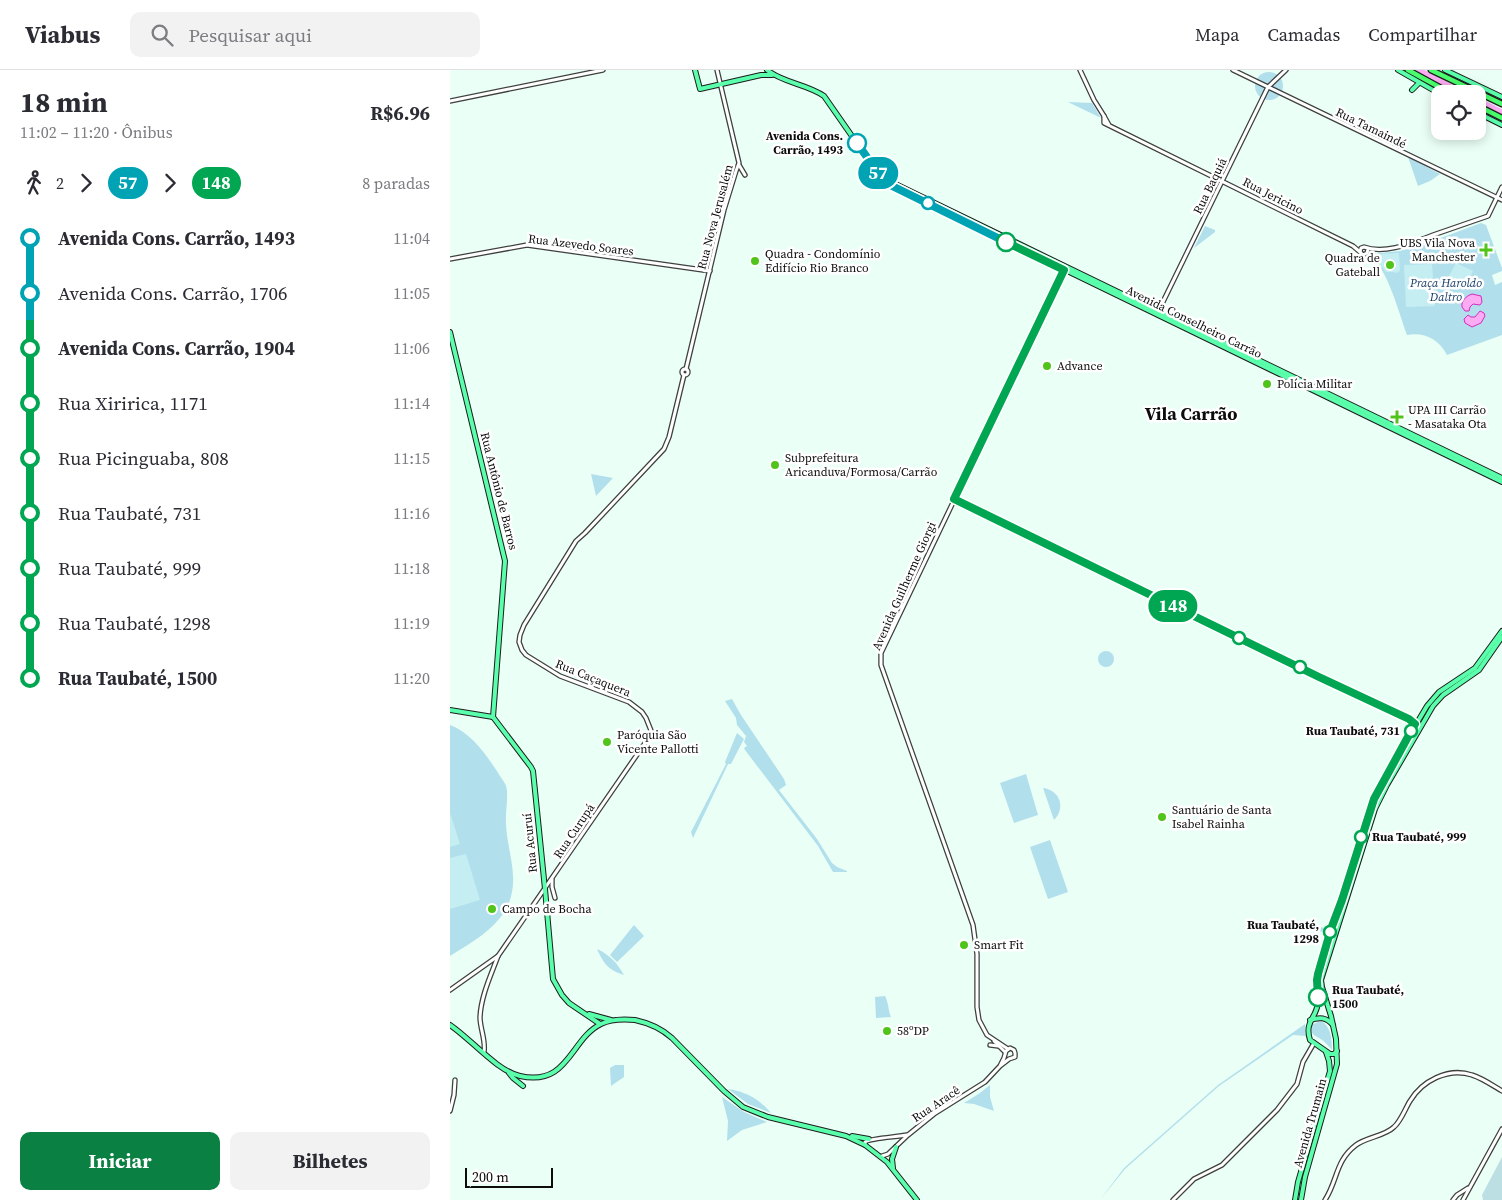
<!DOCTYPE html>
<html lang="pt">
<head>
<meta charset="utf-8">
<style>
  body { margin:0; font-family:"Source Serif 4",serif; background:#f2f2f3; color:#2b2b33; height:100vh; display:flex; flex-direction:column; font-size:19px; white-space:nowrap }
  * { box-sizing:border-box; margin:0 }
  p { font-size:16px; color:#7c7c81 }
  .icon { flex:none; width:28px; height:28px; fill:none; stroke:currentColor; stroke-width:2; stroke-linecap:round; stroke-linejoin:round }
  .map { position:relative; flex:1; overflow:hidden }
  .panel { display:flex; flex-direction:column; background:#fff; width:450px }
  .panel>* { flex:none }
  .badge { padding:0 10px; border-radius:16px; font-size:18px; line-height:32px }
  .tools { position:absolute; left:981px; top:15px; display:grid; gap:10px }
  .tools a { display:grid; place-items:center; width:55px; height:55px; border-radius:10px; background:#fff; box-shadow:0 2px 12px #0003; font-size:25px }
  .scale { position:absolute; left:15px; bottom:12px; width:88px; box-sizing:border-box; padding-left:5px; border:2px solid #0c0c0c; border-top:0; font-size:14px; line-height:18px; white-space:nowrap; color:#0c0c0c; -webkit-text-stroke:4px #fff; paint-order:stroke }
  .map>.badge { position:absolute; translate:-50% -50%; box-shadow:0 0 0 2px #fff }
  .legs { display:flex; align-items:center; gap:8px; height:55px; padding:0 20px; font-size:16px }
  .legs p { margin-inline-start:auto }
  .summary { display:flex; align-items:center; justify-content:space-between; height:85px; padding:0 20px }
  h1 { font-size:28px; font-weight:700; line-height:38px }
  .primary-button { display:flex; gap:10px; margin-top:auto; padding:10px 20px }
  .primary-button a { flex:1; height:58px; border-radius:10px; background:#0b8043; color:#fff; font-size:20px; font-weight:700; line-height:58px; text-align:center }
  .primary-button a+a { background:#f2f2f3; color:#2b2b33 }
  ul { padding:0 20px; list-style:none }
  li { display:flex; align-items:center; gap:18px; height:55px; font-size:19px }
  li i { display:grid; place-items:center; width:8px; height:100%; margin:0 6px; background:currentColor }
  li i::after { content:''; width:12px; height:12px; margin:-6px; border:4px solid; border-radius:50%; background:#fff }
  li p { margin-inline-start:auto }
  li:first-child i { background:linear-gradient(#0000 50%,currentColor 0) }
  li:last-child i { background:linear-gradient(currentColor 50%,#0000 0) }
  header { display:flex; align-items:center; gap:30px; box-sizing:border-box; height:70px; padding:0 25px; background:#fff; border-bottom:1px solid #e1e1e2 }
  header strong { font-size:24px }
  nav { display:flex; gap:28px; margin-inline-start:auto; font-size:18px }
  .search { width:350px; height:45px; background:#f2f2f3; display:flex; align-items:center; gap:12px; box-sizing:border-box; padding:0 18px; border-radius:10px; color:#7c7c81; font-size:19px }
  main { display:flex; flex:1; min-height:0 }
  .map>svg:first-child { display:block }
  .green { fill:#b2dfec }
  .cemetery { fill:#bbdfe2 }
  .pitch { fill:#c4eef2 }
  .water { fill:#faabf1; stroke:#d62ebf }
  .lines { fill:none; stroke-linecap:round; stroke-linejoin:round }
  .river { stroke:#faabf1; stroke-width:5 }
  .minor-casing { stroke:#3f3f3f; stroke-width:5.5 }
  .major-casing { stroke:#1d1d1d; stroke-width:6 }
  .highway-casing { stroke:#1d1d1d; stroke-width:7 }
  .minor { stroke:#fff; stroke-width:3 }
  .major { stroke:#5affac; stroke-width:4 }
  .highway { stroke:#49fe6c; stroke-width:4.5 }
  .line-1-casing { stroke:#fff; stroke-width:11 }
  .line-2-casing { stroke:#fff; stroke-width:11 }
  .line-1 { stroke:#00a3b4; stroke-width:8 }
  .line-2 { stroke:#00a651; stroke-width:8 }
  .stop-1-dot { fill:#fff; stroke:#00a3b4; stroke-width:2.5 }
  .stop-2-dot { fill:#fff; stroke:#00a651; stroke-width:2.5 }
  .poi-dot { fill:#50c41b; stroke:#fff; stroke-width:2 }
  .labels { text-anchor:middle; stroke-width:5; stroke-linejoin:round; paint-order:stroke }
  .street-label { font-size:12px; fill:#0c0c0c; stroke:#fff }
  .stop-label { font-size:12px; font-weight:bold; fill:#0c0c0c; stroke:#fff; text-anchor:end }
  .poi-label { font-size:12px; fill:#0c0c0c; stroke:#fff; text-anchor:start }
  .park-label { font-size:12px; font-style:italic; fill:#183d67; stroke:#fff }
  .district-label { font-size:18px; font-weight:bold; fill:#0c0c0c; stroke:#fff }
</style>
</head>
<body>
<header>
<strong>Viabus</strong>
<div class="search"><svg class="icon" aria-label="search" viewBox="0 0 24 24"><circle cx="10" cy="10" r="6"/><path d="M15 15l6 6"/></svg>Pesquisar aqui</div>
<nav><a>Mapa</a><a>Camadas</a><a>Compartilhar</a></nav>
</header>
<main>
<section class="panel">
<div class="summary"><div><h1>18 min</h1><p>11:02 – 11:20 · Ônibus</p></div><b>R$6.96</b></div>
<div class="legs"><svg class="icon" aria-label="walk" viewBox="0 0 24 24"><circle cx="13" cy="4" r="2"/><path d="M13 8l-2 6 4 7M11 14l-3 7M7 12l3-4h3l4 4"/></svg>2<svg class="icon" aria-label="forward" viewBox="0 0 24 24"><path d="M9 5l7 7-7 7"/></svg><b class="badge" style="background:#00a3b4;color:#fff">57</b><svg class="icon" aria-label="forward" viewBox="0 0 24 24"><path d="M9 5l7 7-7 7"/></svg><b class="badge" style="background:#00a651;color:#fff">148</b><p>8 paradas</p></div>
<ul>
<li><i style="color:#00a3b4"></i><b>Avenida Cons. Carrão, 1493</b><p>11:04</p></li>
<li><i style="color:#00a3b4"></i><span>Avenida Cons. Carrão, 1706</span><p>11:05</p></li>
<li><i style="color:#00a651"></i><b>Avenida Cons. Carrão, 1904</b><p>11:06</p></li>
<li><i style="color:#00a651"></i><span>Rua Xiririca, 1171</span><p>11:14</p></li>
<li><i style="color:#00a651"></i><span>Rua Picinguaba, 808</span><p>11:15</p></li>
<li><i style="color:#00a651"></i><span>Rua Taubaté, 731</span><p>11:16</p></li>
<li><i style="color:#00a651"></i><span>Rua Taubaté, 999</span><p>11:18</p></li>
<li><i style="color:#00a651"></i><span>Rua Taubaté, 1298</span><p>11:19</p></li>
<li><i style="color:#00a651"></i><b>Rua Taubaté, 1500</b><p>11:20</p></li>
</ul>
<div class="primary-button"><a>Iniciar</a><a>Bilhetes</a></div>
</section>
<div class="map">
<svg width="1052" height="1130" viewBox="0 0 1052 1130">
  <rect width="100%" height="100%" fill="#eafff6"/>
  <g class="green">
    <circle cx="819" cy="16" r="14"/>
    <polygon points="618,32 642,33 651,48"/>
    <polygon points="958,87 990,104 980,111 968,116"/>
    <path d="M1031 153 1036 155 1052 198V201L1042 205 1045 215 1052 212V265L997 285C989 269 974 262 957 265 947 237 940 207 921 184L950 181 978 172 980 175 986 172 988 169Z"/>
    <polygon points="755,156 765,160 765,162 744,178"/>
    <polygon points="141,404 163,408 146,426"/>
    <circle cx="656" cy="589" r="8"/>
    <polygon points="282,629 291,645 334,709 336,715 329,720 367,769 382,793 387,797 397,801 397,802 383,802 368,776 295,680 294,678 297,676 294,672 296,666 287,655 286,648 275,631"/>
    <path d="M0 655C22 663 38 687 50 706 52 709 55 713 56 716 59 724 55 744 56 754 57 782 71 809 57 837 46 859 21 873 0 886Z"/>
    <polygon points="287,663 294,669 281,694 278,694 243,768 241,762 276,694 275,692"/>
    <polygon points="576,704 588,745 564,753 550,713"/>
    <path d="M593 718C610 720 616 738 604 750Z"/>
    <polygon points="600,770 618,822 598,829 580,777"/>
    <polygon points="830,852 876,858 875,862 832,855"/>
    <polygon points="184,855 194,866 167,892 160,885"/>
    <path d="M147 879C160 885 167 893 174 905 158 900 154 894 147 879Z"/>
    <path d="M435 926C439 934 438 940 441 947L426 948 425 927Z"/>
    <path d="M871 951C881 956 882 970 882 980 879 976 876 973 872 970 865 965 858 964 863 954Z"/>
    <polygon points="855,954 855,960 856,966 843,965 769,1016 675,1099 650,1130 674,1098 768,1015"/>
    <polygon points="165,995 174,995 174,1007 161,1016 160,998"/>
    <polygon points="540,1015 540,1027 544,1041 524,1034 514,1033 530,1023"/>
    <path d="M278 1019C297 1022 309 1029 321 1043L298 1034Z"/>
    <polygon points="272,1027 294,1042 317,1052 292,1060 277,1071 278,1051"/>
  </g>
  <polygon class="cemetery" points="1052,1087 1052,1130 1033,1130 1032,1125"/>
  <g class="pitch">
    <polygon points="949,183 950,201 946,203 943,202 936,202 924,186 926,184"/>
    <polygon points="1006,193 1023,201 1016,215 1013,213 1012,215 1002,211 1003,209 999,206"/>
    <polygon points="982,194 985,236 956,237 954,195"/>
    <polygon points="0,743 10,774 0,777"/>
    <polygon points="16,784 30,830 0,839 0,788"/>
  </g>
  <g class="water">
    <path d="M1022 224 1031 226 1032 232 1030 235 1023 234 1020 237 1019 241H1015L1012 237C1011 231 1016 226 1022 224Z"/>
    <polygon points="1030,241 1034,243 1035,246 1031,253 1022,257 1015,253 1014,249 1018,245 1021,247 1025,247"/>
  </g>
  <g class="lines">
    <g class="river">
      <polyline points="969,0 1015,24"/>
      <polyline points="1028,30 1052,42"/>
    </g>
    <defs>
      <g id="minor">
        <polyline points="630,0 644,30 654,46"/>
        <polyline points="783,0 1052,130"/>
        <polyline points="0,31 153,0"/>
        <polyline points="659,55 654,46 654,53 903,176 910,182"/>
        <polyline points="289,95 295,105"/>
        <path d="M918 179 917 183 913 185 910 182 911 178 914 177C936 185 964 172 986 164 1003 158 1021 152 1038 146L1052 117"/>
        <polyline points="0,189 77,175 260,201"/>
        <polyline points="708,242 818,17 836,0"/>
        <circle cx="235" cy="302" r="3"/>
        <polyline points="236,299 274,140 286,101 289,93 267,0"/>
        <polyline points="504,429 869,607 950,645 967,651"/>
        <polyline points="102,809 102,817 105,828"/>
        <polyline points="0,920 48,886"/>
        <polyline points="544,971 555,982"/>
        <polyline points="540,975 548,976"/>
        <polyline points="558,979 537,965 529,950 527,937 527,884 523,855 431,595 431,583 586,259 611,205 615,199"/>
        <path d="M34 982C36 970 30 959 30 947 31 926 41 905 48 886L202 663 196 648 192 642 179 632 110 606 76 585 72 580 69 572 70 565 74 555 126 471 135 463 214 379 219 367 234 305"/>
        <polyline points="0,1041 4,1025 5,1010"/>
        <path d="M415 1075V1072C421 1068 447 1067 457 1065"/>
        <polyline points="432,1086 438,1084 458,1065 484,1044 535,1012 550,996 554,988 556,981 560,978 564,980 565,983 565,987 559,989 550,996"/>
        <polyline points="723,1130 744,1109 772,1095 827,1040 847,1014 853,992 864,973"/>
        <path d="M875 1130C888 1110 885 1091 906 1075 917 1067 935 1066 944 1057 951 1051 955 1039 960 1031 972 1011 998 997 1022 1005 1032 1008 1042 1015 1052 1021"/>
        <polyline points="1003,1130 1007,1125 1018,1118"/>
        <polyline points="1013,1130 1052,1059"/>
      </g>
      <g id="major">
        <polyline points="245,0 250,19 311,5 322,5"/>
        <path d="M317 0C333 13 357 14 374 26L434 112 1052 412"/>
        <polyline points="948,0 990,24"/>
        <polyline points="995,0 1052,27"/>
        <polyline points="962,20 969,13"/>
        <polyline points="1028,43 1052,55"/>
        <polyline points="431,107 1052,408"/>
        <polyline points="0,262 55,491 43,647"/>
        <polyline points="0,640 43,647"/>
        <polyline points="43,647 81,697 83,701 95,819 103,909 112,925 119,933 150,954"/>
        <polyline points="139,944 161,950"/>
        <path d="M860 950C870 947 876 947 883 955"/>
        <path d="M0 955C21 969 47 1001 70 1006 119 1017 120 969 151 954 161 949 174 949 185 950 199 953 211 958 222 968L274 1021 293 1037 318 1047 396 1066 415 1075 437 1092 467 1130"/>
        <path d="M887 981 884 984H880L860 970C854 951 867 948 868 932 869 922 866 913 868 904L881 859 892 830 920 738 933 710 977 636 989 622 1025 598 1052 561"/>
        <polyline points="59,1003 63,1008 73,1016"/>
        <polyline points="402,1066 419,1069"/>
        <polyline points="443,1098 442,1089 446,1077"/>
        <polyline points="845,1130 848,1112 880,1001 879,991 876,982"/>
        <polyline points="851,1130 855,1107 887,994 886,969 881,946 872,917 871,910 925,739 937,715 983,636 993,625 1029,600 1052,567"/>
      </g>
      <g id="highway">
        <polyline points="958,0 1002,24"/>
        <polyline points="981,0 1052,34"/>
        <polyline points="1028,36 1052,48"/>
      </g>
    </defs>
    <use href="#minor" class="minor-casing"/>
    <use href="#major" class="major-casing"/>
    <use href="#highway" class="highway-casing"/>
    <use href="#minor" class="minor"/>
    <use href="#major" class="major"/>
    <use href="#highway" class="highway"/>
  </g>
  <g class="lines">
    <defs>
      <polyline id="line-1" points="407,73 431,107 432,110 434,112 556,172"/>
      <polyline id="line-2" points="556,172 614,200 504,429 869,607 959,649 965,654 924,729 892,830 881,859 868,904 867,910 868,927"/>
    </defs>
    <use href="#line-1" class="line-1-casing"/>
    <use href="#line-2" class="line-2-casing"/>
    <use href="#line-1" class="line-1"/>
    <use href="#line-2" class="line-2"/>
  </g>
  <g class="stop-1-dot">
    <circle cx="407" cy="73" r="9"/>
    <circle cx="478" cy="133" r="6"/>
  </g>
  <g class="stop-2-dot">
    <circle cx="556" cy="172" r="9"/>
    <circle cx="789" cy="568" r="6"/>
    <circle cx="850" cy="597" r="6"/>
    <circle cx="961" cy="661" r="6"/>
    <circle cx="911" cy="767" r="6"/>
    <circle cx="880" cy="862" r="6"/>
    <circle cx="868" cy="927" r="9"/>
  </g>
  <g class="poi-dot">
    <path d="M1033.5 172.5h5v5h5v5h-5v5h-5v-5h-5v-5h5z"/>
    <circle cx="305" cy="191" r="5"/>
    <circle cx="940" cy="195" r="5"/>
    <circle cx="597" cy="296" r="5"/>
    <circle cx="817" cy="314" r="5"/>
    <path d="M944.5 339.5h5v5h5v5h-5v5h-5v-5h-5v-5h5z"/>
    <circle cx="325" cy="395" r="5"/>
    <circle cx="157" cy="672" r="5"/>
    <circle cx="712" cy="747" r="5"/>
    <circle cx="42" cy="839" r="5"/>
    <circle cx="514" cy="875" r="5"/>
    <circle cx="437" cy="961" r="5"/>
  </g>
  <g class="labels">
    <g class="street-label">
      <text transform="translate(921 58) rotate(26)" y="4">Rua Tamaindé</text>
      <text transform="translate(760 116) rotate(-64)" y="4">Rua Baquiá</text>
      <text transform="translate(823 126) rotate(27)" y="4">Rua Jericino</text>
      <text transform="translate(265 147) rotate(-75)" y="4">Rua Nova Jerusalém</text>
      <text transform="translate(131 175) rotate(7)" y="4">Rua Azevedo Soares</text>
      <text transform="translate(744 252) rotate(26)" y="4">Avenida Conselheiro Carrão</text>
      <text transform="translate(49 421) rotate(76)" y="4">Rua Antônio de Barros</text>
      <text transform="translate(454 516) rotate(-66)" y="4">Avenida Guilherme Giorgi</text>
      <text transform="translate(143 608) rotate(22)" y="4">Rua Caçaquera</text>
      <text transform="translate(124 761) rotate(-56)" y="4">Rua Curupá</text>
      <text transform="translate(80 773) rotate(-96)" y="4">Rua Acuruí</text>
      <text transform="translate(486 1034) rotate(-34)" y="4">Rua Aracê</text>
      <text transform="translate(860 1053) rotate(-74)" y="4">Avenida Trumain</text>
    </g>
    <g class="stop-label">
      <text x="393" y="70">Avenida Cons.<tspan x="393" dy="14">Carrão, 1493</tspan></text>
      <text x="950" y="665">Rua Taubaté, 731</text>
      <text x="922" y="771" text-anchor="start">Rua Taubaté, 999</text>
      <text x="869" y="859">Rua Taubaté,<tspan x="869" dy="14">1298</tspan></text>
      <text x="882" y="924" text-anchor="start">Rua Taubaté,<tspan x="882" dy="14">1500</tspan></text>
    </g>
    <g class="poi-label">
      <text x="1025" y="177" text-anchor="end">UBS Vila Nova<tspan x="1025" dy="14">Manchester</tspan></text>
      <text x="315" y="188">Quadra - Condomínio<tspan x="315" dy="14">Edifício Rio Branco</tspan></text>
      <text x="930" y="192" text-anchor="end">Quadra de<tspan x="930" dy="14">Gateball</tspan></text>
      <text x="607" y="300">Advance</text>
      <text x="827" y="318">Polícia Militar</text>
      <text x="958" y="344">UPA III Carrão<tspan x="958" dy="14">- Masataka Ota</tspan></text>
      <text x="335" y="392">Subprefeitura<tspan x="335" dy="14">Aricanduva/Formosa/Carrão</tspan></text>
      <text x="167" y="669">Paróquia São<tspan x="167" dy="14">Vicente Pallotti</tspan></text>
      <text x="722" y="744">Santuário de Santa<tspan x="722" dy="14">Isabel Rainha</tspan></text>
      <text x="52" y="843">Campo de Bocha</text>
      <text x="524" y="879">Smart Fit</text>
      <text x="447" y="965">58ºDP</text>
    </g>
    <g class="park-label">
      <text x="996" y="217">Praça Haroldo<tspan x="996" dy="14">Daltro</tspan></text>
    </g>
    <g class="district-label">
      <text x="741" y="350">Vila Carrão</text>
    </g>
  </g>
</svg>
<div class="tools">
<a><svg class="icon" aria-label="locate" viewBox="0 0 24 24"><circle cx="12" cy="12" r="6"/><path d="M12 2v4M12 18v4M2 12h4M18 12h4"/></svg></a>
</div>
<div class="scale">200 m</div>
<b class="badge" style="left:428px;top:103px;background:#00a3b4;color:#fff">57</b>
<b class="badge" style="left:723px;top:536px;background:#00a651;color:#fff">148</b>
</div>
</main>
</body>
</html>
